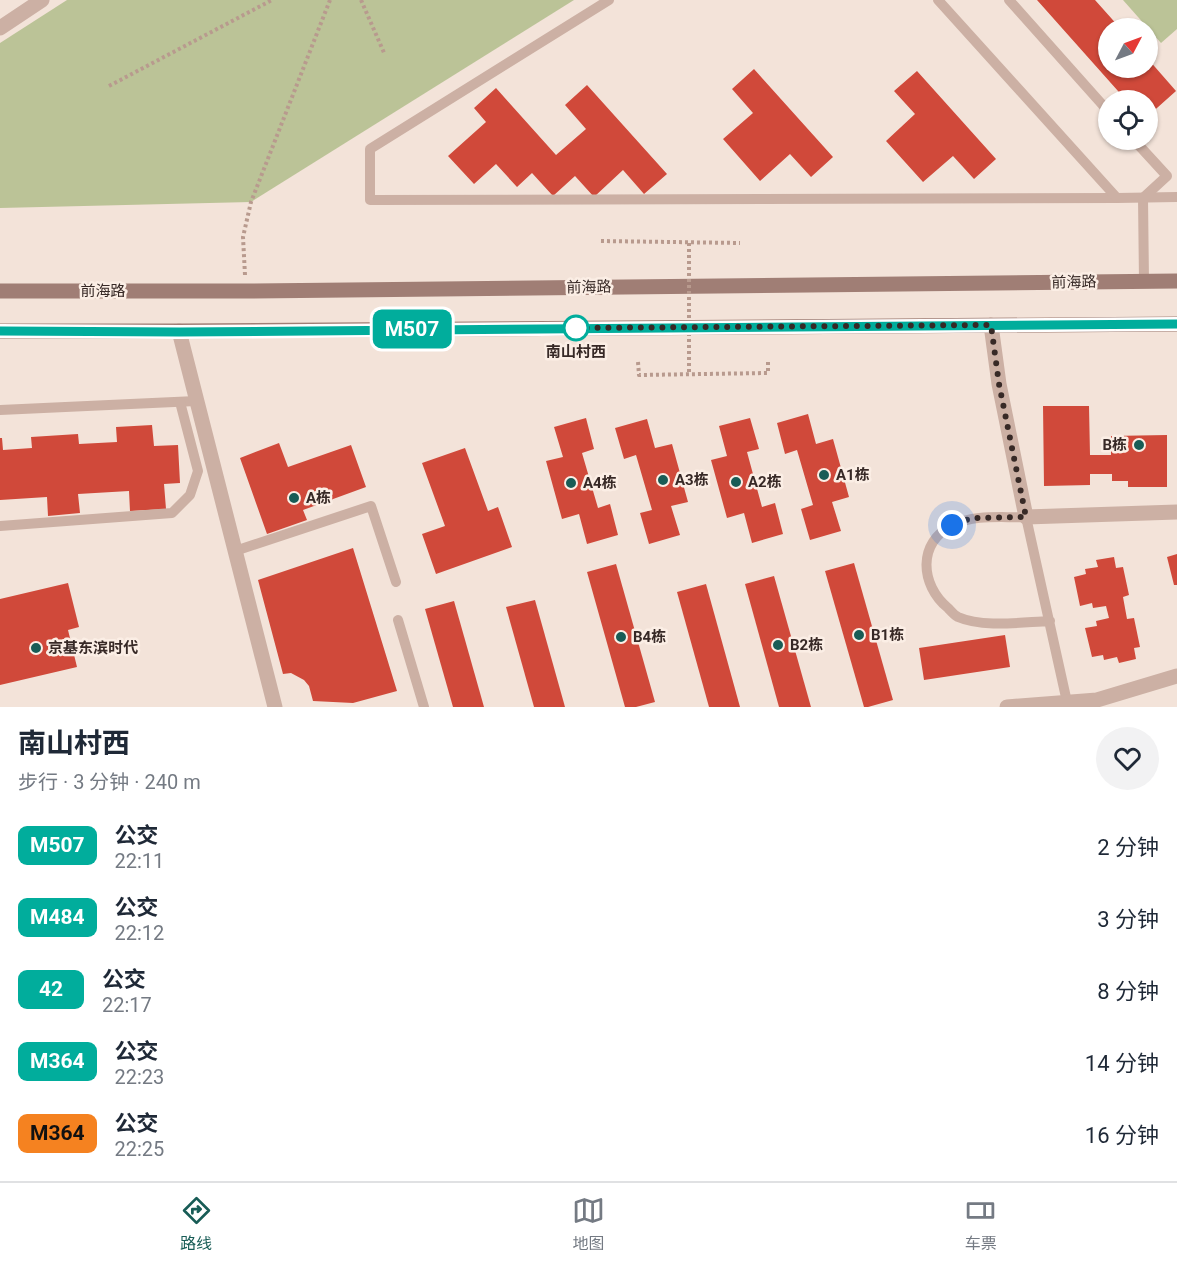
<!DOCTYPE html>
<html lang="zh">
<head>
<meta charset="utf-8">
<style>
  body { margin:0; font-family:Roboto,"Noto Sans SC",sans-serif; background:#f2f2f3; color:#1f2937; height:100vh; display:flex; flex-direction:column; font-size:22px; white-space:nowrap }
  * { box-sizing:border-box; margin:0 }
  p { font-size:20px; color:#747a83 }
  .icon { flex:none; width:33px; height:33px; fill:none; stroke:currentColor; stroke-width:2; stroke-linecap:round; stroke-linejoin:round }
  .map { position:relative; height:707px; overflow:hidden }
  .side { display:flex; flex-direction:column; background:#fff; flex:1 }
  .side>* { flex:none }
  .badge { padding:0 12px; border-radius:9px; font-size:21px; line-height:39px }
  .needle { width:39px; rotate:49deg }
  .buttons { position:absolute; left:1098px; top:18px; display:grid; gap:12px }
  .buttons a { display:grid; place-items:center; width:60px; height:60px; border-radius:50%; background:#fff; box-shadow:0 2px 4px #0004; font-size:30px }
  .you { position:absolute; width:30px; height:30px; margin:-15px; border:4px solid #fff; border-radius:50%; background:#1a73e8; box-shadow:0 0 0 9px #1a73e833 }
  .map>.badge { position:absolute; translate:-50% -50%; box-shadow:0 0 0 3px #fff }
  .round { display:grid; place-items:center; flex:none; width:63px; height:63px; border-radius:32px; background:#f2f2f3 }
  .headline { display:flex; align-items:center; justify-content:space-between; height:102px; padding:0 18px }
  h1 { font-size:28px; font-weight:700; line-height:45px }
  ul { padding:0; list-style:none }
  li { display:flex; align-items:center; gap:18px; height:72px; padding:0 18px }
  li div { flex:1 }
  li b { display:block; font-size:22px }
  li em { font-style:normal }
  li .badge { min-width:66px; font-weight:700; text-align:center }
  .menu { display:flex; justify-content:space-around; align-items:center; height:84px; border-top:2px solid #e0e1e3; background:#fff; font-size:16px; color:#747a83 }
  .menu a { display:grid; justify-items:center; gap:3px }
  .menu .current { color:#185c56 }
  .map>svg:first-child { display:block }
  .green { fill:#bbc397 }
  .building { fill:#d0493a }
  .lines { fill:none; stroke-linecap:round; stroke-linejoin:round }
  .path { stroke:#b89a8e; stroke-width:4; stroke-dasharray:3 3; stroke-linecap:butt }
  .service { stroke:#ccb0a4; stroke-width:10 }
  .minor { stroke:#ccb0a4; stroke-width:15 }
  .secondary { stroke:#a07e75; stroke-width:15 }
  .path-bridge { stroke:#b89a8e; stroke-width:4; stroke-dasharray:3 3; stroke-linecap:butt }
  .line-casing { stroke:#fff; stroke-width:14 }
  .line { stroke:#01ad9c; stroke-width:9 }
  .walk { stroke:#372926; stroke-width:6; stroke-dasharray:0 10.8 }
  .stop-dot { fill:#fff; stroke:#01ad9c; stroke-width:3 }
  .poi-dot { fill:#185c56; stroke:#fbeee5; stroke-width:2 }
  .labels { text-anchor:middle; stroke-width:5; stroke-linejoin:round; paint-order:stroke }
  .street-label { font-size:15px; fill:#372926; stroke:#fbeee5 }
  .stop-label { font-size:15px; font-weight:bold; fill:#372926; stroke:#fbeee5 }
  .poi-label { font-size:15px; font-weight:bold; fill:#372926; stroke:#fbeee5; text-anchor:start }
</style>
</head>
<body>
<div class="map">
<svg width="1177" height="707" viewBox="0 0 1177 707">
  <rect width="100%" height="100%" fill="#f3e3d9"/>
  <g class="green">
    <polygon points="67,0 574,0 251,202 0,208 0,43"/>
    <polygon points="1123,0 1177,0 1177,29 1161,43"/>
  </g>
  <g class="building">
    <polygon points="1037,0 1095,0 1120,28 1108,28 1108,68 1148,68 1148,59 1176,91 1148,116 1148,100 1126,100"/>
    <polygon points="754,69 833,157 811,177 790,154 760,181 723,139 753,113 732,89"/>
    <polygon points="917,71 996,159 974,179 953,156 923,182 886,141 915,114 894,91"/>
    <polygon points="587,85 667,174 644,194 623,170 594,197 575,176 553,196 532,173 517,187 496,164 474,184 448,156 486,122 474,108 496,88 556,155 586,129 565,105"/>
    <polygon points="1043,406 1089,406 1090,455 1111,455 1111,436 1167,435 1167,487 1128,487 1128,481 1112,481 1112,474 1090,474 1090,485 1044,486"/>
    <polygon points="808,414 816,444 833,439 849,497 832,502 841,531 810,540 801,509 813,505 797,450 785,454 777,423"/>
    <polygon points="586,418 594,449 582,453 598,508 610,504 618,535 587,544 579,514 562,519 546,461 563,457 554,427"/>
    <polygon points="750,418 759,449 747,452 762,507 775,503 783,534 752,543 744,513 727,518 711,460 727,456 719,426"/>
    <polygon points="647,419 655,448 672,444 688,502 671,506 680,535 649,544 640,513 652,510 636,455 624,459 615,428"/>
    <polygon points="152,425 154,446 178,445 180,483 164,484 166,509 130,511 129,491 78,494 80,513 48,516 47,497 0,500 0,438 2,438 3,450 32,448 31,437 78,434 79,444 117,442 116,427"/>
    <polygon points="279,443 288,467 351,445 366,487 303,510 307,520 267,534 240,458"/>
    <polygon points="465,448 488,511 498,507 512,547 436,574 422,534 445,526 422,463"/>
    <polygon points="353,548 397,691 353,703 313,701 309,686 304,680 291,673 283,674 258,580"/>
    <polygon points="1177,554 1177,585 1174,585 1167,557"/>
    <polygon points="1114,557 1116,568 1123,567 1129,595 1123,597 1127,619 1134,618 1140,647 1134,648 1136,659 1119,663 1117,657 1104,660 1103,655 1092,657 1085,628 1097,626 1096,621 1109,618 1106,606 1093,608 1092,603 1080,606 1074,577 1086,574 1085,569 1098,567 1096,560"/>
    <polygon points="854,563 893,700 868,707 864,707 825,571"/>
    <polygon points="616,564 655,702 636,707 625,707 587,572"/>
    <polygon points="774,576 811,707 779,707 745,584"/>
    <polygon points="68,583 79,627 68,630 77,667 0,685 0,599"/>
    <polygon points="706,584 740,707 709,707 677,592"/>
    <polygon points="535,600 565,707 534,707 506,607"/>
    <polygon points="454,601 484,707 453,707 425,609"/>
    <polygon points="1005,635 1010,667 924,680 919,648"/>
  </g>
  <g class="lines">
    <g class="path">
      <polyline points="361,0 385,55"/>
      <polyline points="109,86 272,0"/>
      <polyline points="601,241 740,243"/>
      <polyline points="245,275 243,237 251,202 330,0"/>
      <polyline points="638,362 639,375 768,373 768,360"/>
    </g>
    <g class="service">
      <polyline points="609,0 370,149 370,200 1117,198"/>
      <polyline points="938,0 1117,198 1177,197"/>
      <polyline points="1009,0 1108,111"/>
      <polyline points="1134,140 1167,176 1143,198 1144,281"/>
      <polyline points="0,410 196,401"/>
      <polyline points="0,526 172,513 190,495 198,471 180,402"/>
      <polyline points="235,551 371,506 396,582"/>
      <polyline points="398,620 424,707"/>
      <path d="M1050 621C1023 622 983 628 958 617 954 615 951 611 948 608 920 585 917 542 953 525 975 514 1002 518 1026 517L1067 702"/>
    </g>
    <g class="minor">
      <polyline points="0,28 42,0"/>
      <polyline points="991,325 999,384 1026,517 1177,512"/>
      <polyline points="179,331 275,707"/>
      <polyline points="1007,707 1097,700 1177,676"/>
    </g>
    <g class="secondary">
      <polyline points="0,291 246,291 1177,281"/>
      <polyline points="0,331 179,331 1177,324"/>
    </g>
    <polyline class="path-bridge" points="689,243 689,374"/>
  </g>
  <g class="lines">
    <defs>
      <polyline id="line" points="0,331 179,332 1177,324"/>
    </defs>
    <use href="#line" class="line-casing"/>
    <use href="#line" class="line"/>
    <polyline class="walk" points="576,328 991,325 999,384 1026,517 972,518 952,525"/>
  </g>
  <circle class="stop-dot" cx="576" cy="328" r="12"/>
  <g class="poi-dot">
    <circle cx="1139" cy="445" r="6"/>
    <circle cx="824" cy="475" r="6"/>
    <circle cx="663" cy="480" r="6"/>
    <circle cx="736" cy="482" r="6"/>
    <circle cx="571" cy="483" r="6"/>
    <circle cx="294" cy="498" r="6"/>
    <circle cx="859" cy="635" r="6"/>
    <circle cx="621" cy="637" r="6"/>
    <circle cx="778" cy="645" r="6"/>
    <circle cx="36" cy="648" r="6"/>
  </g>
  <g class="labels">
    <g class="street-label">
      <text transform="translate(1074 282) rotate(-1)" y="5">前海路</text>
      <text transform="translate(589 287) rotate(-1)" y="5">前海路</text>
      <text x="103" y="296">前海路</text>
    </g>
    <g class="stop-label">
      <text x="576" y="357">南山村西</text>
    </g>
    <g class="poi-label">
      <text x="1127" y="450" text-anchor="end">B栋</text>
      <text x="836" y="480">A1栋</text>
      <text x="675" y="485">A3栋</text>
      <text x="748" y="487">A2栋</text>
      <text x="583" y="488">A4栋</text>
      <text x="306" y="503">A栋</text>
      <text x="871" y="640">B1栋</text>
      <text x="633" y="642">B4栋</text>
      <text x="790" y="650">B2栋</text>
      <text x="48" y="653">京基东滨时代</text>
    </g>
  </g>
</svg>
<div class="buttons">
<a><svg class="needle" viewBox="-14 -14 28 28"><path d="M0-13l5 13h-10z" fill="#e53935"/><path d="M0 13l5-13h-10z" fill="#747a83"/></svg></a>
<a><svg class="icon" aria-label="locate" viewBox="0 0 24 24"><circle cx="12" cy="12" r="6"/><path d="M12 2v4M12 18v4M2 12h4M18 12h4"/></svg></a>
</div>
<div class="you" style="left:952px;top:525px"></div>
<b class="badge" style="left:412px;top:329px;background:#01ad9c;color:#fff">M507</b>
</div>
<section class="side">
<div class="headline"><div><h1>南山村西</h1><p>步行 · 3 分钟 · 240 m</p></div><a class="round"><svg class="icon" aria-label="heart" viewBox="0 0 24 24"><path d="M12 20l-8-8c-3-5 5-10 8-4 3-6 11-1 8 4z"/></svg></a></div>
<ul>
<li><span class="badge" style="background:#01ad9c;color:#fff">M507</span><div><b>公交</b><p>22:11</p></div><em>2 分钟</em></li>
<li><span class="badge" style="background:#01ad9c;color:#fff">M484</span><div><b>公交</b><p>22:12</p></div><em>3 分钟</em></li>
<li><span class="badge" style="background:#01ad9c;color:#fff">42</span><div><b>公交</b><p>22:17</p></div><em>8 分钟</em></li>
<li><span class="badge" style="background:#01ad9c;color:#fff">M364</span><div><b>公交</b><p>22:23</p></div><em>14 分钟</em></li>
<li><span class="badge" style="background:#f58220;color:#111">M364</span><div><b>公交</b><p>22:25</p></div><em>16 分钟</em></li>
</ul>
</section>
<nav class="menu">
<a class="current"><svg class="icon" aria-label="directions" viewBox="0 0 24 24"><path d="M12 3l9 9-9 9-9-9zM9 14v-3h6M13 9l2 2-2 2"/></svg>路线</a>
<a><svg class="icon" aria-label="map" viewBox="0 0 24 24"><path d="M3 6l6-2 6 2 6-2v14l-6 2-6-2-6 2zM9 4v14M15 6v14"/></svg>地图</a>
<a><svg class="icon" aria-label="tickets" viewBox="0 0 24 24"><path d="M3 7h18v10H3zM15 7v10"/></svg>车票</a>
</nav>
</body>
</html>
